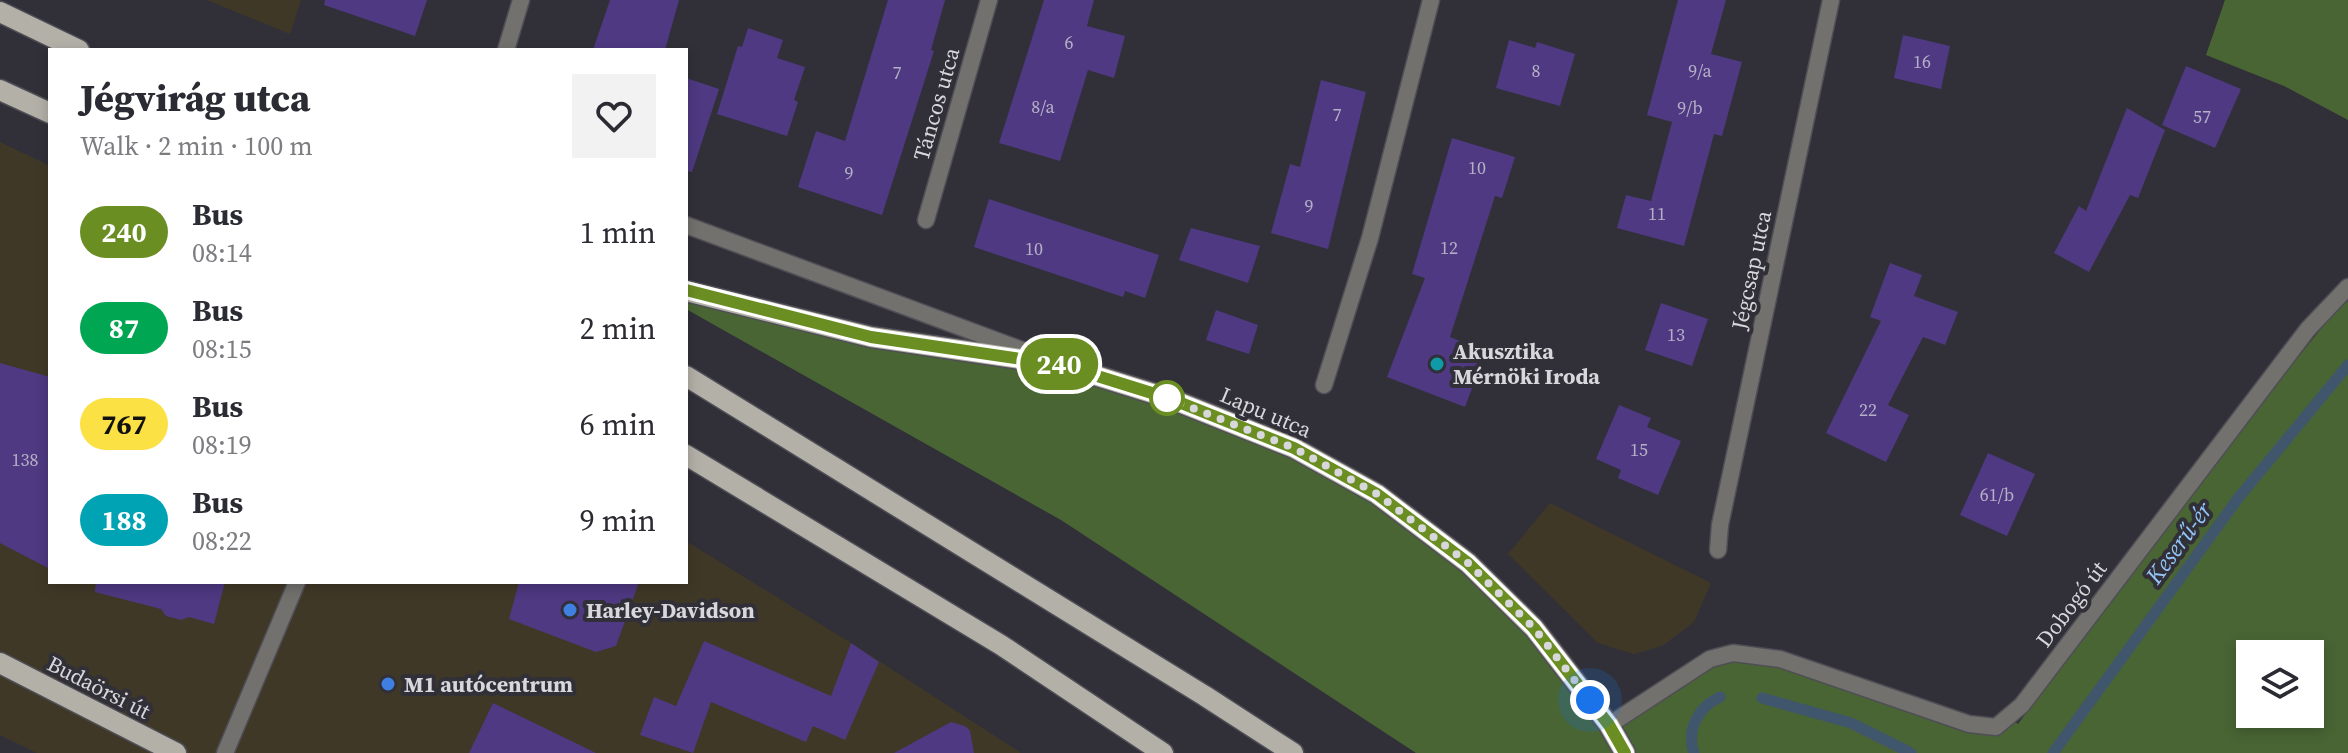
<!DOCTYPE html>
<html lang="en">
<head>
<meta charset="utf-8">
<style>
  body { margin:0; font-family:"Source Serif 4",serif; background:#f2f2f3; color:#2b2b33; height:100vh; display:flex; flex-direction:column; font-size:30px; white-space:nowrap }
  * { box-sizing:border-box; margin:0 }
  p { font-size:26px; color:#7c7c81 }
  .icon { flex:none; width:44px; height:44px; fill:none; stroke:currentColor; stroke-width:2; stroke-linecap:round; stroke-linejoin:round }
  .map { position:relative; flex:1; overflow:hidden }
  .sheet { position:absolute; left:48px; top:48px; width:640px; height:536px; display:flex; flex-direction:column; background:#fff; border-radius:0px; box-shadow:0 4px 12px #0003 }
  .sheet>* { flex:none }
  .badge { padding:0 16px; border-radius:26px; font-size:28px; line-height:52px }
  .controls { position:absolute; left:2236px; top:640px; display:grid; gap:16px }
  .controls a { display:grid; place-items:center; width:88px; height:88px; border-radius:0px; background:#fff; box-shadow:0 4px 12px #0003; font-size:40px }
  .you { position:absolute; width:40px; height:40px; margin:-20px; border:6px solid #fff; border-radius:50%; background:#1a73e8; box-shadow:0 0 0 12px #1a73e833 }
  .map>.badge { position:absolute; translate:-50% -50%; box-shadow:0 0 0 4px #fff }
  .round { display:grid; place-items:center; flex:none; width:84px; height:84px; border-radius:0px; background:#f2f2f3 }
  .summary { display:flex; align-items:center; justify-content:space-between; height:136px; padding:0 32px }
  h1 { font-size:38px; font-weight:800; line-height:60px }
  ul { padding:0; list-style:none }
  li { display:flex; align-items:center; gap:24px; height:96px; padding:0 32px }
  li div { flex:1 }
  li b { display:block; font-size:30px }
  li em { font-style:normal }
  li .badge { min-width:88px; font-weight:700; text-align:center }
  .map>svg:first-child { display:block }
  .commercial { fill:#403827 }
  .green { fill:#496534; fill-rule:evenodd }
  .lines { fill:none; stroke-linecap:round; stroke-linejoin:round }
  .stream { stroke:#40566d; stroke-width:11 }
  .building { fill:#4e3982 }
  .minor-casing { stroke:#4f4e56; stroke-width:19 }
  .primary-casing { stroke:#4f4e56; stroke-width:23 }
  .minor { stroke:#72716d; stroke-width:16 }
  .primary { stroke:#b2b0a7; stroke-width:20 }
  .line-casing { stroke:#fff; stroke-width:18 }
  .line { stroke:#6b8e23; stroke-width:12 }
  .walk { stroke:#d7d7dc; stroke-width:8; stroke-dasharray:0 14.4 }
  .culture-dot { fill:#0f9aa8; stroke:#313038; stroke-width:3 }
  .stop-dot { fill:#fff; stroke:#6b8e23; stroke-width:4 }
  .shop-dot { fill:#3f7fe0; stroke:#313038; stroke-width:3 }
  .labels { text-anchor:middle; stroke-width:8; stroke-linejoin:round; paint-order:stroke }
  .number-label { font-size:18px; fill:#b5b0c6 }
  .street-label { font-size:22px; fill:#d7d7dc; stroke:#313038 }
  .poi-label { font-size:22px; font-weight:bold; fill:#d7d7dc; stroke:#313038; text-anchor:start }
  .water-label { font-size:24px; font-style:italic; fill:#94c4f7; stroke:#313038 }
</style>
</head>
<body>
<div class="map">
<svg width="2348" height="753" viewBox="0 0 2348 753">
  <rect width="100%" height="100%" fill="#313038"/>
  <g class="commercial">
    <polygon points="207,0 301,0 290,34"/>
    <polygon points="0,142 50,166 50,582 686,582 686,541 851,643 1021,753 37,753 0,735"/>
    <polygon points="1550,503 1711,583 1694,622 1662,646 1634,654 1598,643 1508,554"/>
  </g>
  <g class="green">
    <polygon points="2225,0 2348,0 2348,120 2284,86 2206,55"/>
    <path d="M686 291 1062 365 1294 448 1468 563 1609 724 1710 659H1780L1969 724 2010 718 2018 724 2184 499 2336 310 2348 301V753H1416L1061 520 686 309ZM2250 654H2310V714H2250Z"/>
  </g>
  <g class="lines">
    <g class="stream">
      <polyline points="1762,698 1851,723 1911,753"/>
      <path d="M1694 753C1686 730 1698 707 1720 697"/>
      <polyline points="2053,753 2239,497 2348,365"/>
    </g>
  </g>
  <g class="building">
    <polygon points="325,0 427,0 415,36 324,5"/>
    <polygon points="610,0 679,0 665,50 593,50"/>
    <polygon points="888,0 945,0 931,50 934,51 882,215 798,187 816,131 845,141"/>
    <polygon points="1044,0 1094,0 1087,26 1125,36 1114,78 1088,70 1060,161 999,143"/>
    <polygon points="1678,0 1726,0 1711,54 1742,62 1722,136 1714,134 1684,246 1617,228 1626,195 1651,201 1672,122 1647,115"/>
    <polygon points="748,28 783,40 777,58 805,67 794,100 798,102 787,136 717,114 738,46 742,47"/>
    <polygon points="1903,35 1950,46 1941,89 1894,78"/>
    <polygon points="1509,40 1535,48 1537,42 1575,54 1560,106 1496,88"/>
    <polygon points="2186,66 2241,89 2215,148 2162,125"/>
    <polygon points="686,78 719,89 692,172 686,171"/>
    <polygon points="1321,80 1366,92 1328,249 1271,233 1290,164 1300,167"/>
    <polygon points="2127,108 2165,130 2138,198 2130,195 2089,272 2054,253 2079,206 2086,211"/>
    <polygon points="1452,138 1515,157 1502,198 1495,196 1450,337 1486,351 1465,407 1387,377 1425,278 1412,274"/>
    <polygon points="989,199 1159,255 1145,298 1125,291 1123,297 974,247"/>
    <polygon points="1191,228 1260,246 1248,283 1179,260"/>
    <polygon points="1890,263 1922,275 1914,296 1958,312 1945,345 1923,337 1888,405 1909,415 1886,462 1826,433 1881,321 1870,317"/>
    <polygon points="1661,303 1708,319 1692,366 1645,350"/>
    <polygon points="1216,310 1258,325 1249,354 1206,340"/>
    <polygon points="0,363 50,377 50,569 0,543"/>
    <polygon points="1619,405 1651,418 1647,427 1681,441 1658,495 1618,478 1621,470 1596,459"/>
    <polygon points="1988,453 2035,474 2007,536 1960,515"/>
    <polygon points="96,582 225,582 214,624 189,617 181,620 166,616 161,609 95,592"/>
    <polygon points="519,582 639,582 616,646 596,652 509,619"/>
    <polygon points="704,641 831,696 851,643 879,662 845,740 813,726 806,742 711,702 693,753 640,735 654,697 676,706"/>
    <polygon points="493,703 596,753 469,753"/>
    <polygon points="951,722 965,726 970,731 974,753 894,753"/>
  </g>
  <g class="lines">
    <defs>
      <g id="minor">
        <polyline points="506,50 521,0"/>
        <polyline points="926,220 989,0"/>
        <polyline points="686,225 1038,356"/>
        <polyline points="1324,385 1370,238 1431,0"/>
        <polyline points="1718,550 1720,525 1831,0"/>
        <polyline points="1609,725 1710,659 1733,653 1780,659 1969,724 1996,727 2022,705 2308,329 2348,287"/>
        <polyline points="225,753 297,582"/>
      </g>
      <g id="primary">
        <polyline points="0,12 79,50"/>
        <polyline points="0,90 50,113"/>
        <polyline points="686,291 871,337 1062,365 1171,399 1294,448 1377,494 1468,563 1534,628 1609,725 1625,753"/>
        <polyline points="686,376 1205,696 1293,753"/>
        <polyline points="686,455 1001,645 1163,753"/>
        <polyline points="0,663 176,753"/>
      </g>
    </defs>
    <use href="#minor" class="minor-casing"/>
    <use href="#primary" class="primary-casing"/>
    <use href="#minor" class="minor"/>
    <use href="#primary" class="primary"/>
  </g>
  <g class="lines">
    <defs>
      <polyline id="line" points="686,290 871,337 1062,365 1171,399 1294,448 1377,494 1468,563 1534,628 1609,725 1625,753"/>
    </defs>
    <use href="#line" class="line-casing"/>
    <use href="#line" class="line"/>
    <polyline class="walk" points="1167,398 1294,448 1377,494 1468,563 1534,628 1590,700"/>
  </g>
  <circle class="culture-dot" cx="1437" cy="364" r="8"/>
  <circle class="stop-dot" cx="1167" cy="398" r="16"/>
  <g class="shop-dot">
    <circle cx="570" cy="610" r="8"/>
    <circle cx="388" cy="684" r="8"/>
  </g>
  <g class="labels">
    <g class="number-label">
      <text x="1069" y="49">6</text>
      <text x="1922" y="68">16</text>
      <text x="1536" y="77">8</text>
      <text x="1700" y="77">9/a</text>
      <text x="897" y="79">7</text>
      <text x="1043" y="113">8/a</text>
      <text x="1690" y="114">9/b</text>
      <text x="1337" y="121">7</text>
      <text x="2202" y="123">57</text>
      <text x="1477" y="174">10</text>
      <text x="849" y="179">9</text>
      <text x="1309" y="212">9</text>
      <text x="1657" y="220">11</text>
      <text x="1449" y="254">12</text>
      <text x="1034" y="255">10</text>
      <text x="1676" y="341">13</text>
      <text x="1868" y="416">22</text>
      <text x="1639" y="456">15</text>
      <text x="25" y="466">138</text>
      <text x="1997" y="501">61/b</text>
    </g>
    <g class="street-label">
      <text transform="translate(936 104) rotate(-74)" y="8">Táncos utca</text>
      <text transform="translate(1751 270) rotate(-78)" y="8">Jégcsap utca</text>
      <text transform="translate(1266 412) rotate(23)" y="8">Lapu utca</text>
      <text transform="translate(2071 604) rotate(-53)" y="8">Dobogó út</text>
      <text transform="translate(99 687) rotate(27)" y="8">Budaörsi út</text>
    </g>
    <g class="poi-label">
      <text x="1453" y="359">Akusztika<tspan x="1453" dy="25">Mérnöki Iroda</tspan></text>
      <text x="586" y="618">Harley-Davidson</text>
      <text x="404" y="692">M1 autócentrum</text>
    </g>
    <g class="water-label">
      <text transform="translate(2179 543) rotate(-54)" y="8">Keserű-ér</text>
    </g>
  </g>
</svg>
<div class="controls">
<a><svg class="icon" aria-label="layers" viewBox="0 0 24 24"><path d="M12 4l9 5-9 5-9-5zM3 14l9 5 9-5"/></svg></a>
</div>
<div class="you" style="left:1590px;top:700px"></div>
<b class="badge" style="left:1059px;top:364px;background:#6b8e23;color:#fff">240</b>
<section class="sheet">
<div class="summary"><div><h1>Jégvirág utca</h1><p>Walk · 2 min · 100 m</p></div><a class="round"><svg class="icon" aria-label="heart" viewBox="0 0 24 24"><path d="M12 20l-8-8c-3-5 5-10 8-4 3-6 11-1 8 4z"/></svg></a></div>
<ul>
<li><span class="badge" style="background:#6b8e23;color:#fff">240</span><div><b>Bus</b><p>08:14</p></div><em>1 min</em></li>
<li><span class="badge" style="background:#00a651;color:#fff">87</span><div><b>Bus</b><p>08:15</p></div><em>2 min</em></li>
<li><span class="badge" style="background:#fbe143;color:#111">767</span><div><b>Bus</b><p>08:19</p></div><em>6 min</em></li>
<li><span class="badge" style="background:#00a3b4;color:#fff">188</span><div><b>Bus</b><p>08:22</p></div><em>9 min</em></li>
</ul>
</section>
</div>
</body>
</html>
